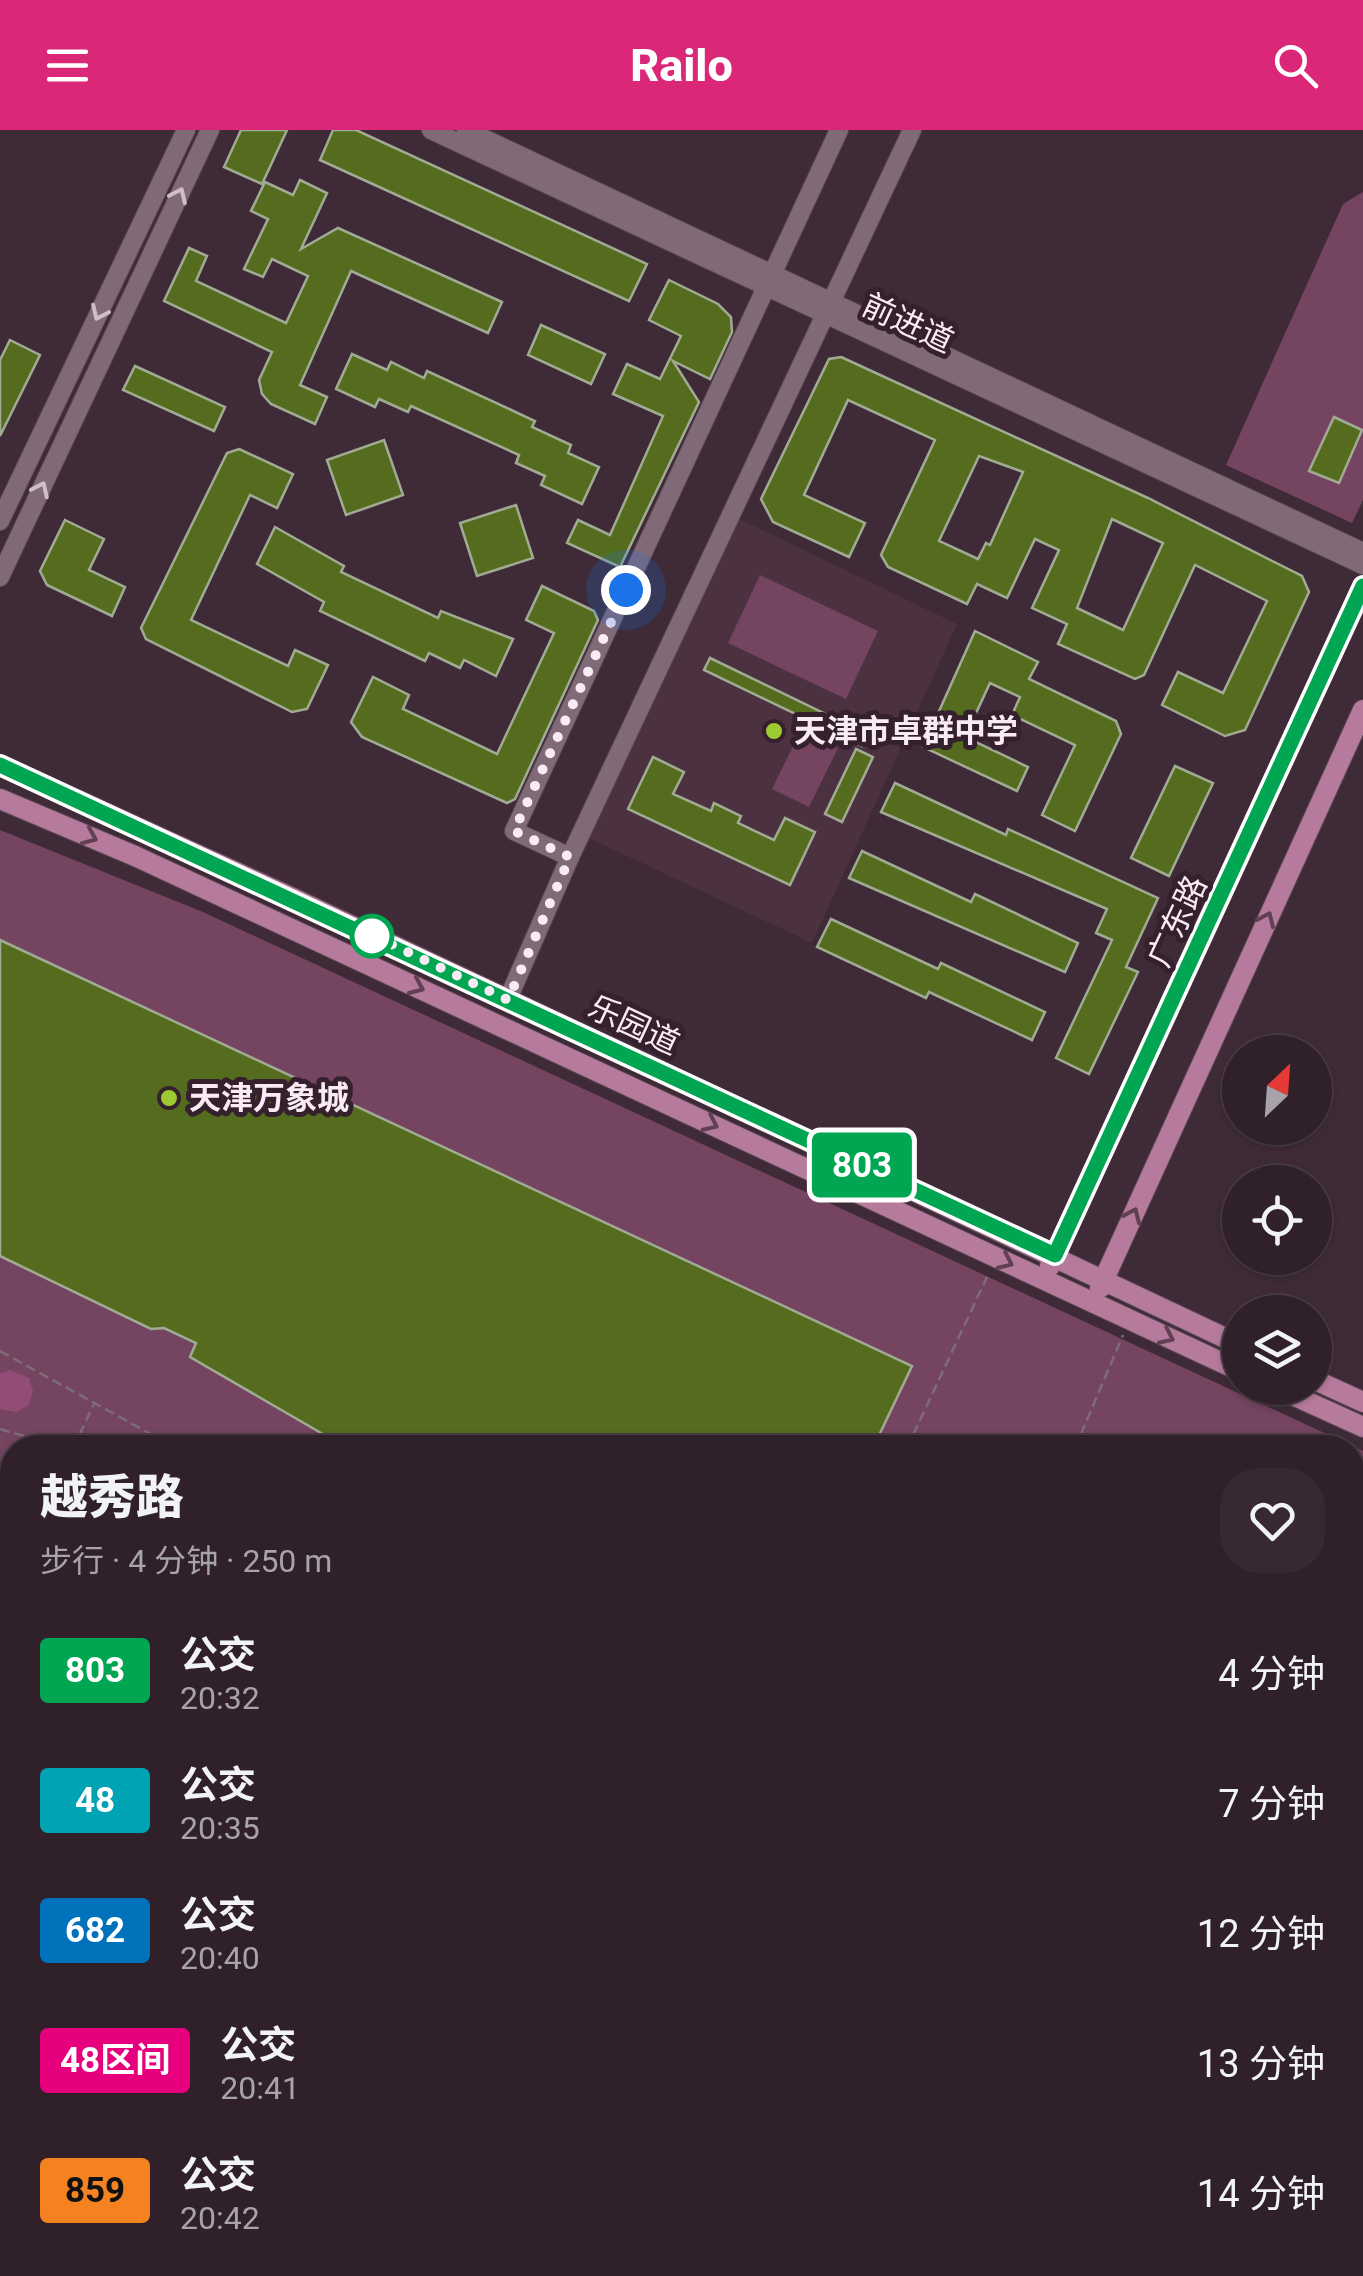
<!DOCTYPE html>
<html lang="zh">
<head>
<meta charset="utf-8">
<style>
  body { margin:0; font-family:Roboto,"Noto Sans SC",sans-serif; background:#372831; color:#f1f3f6; height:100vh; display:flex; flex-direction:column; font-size:38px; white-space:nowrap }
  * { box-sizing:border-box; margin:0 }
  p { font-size:32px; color:#a7a3a8 }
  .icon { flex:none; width:55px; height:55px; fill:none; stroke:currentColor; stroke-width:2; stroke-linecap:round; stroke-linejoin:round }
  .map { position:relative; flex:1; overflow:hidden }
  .drawer { position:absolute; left:0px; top:1305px; width:1365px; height:842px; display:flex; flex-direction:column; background:#2f2029; border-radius:40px 40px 0 0; box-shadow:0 2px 8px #0004,0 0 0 2px #4a3e46 }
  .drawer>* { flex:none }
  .badge { padding:0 20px; border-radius:8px; font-size:35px; line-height:65px }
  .needle { width:65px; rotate:25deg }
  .tools { position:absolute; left:1222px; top:905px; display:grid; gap:20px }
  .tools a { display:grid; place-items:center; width:110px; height:110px; border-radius:50%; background:#2f2029; box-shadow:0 2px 8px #0004,0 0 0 2px #4a3e46; font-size:50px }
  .you { position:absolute; width:50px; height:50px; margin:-25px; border:8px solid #fff; border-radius:50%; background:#1a73e8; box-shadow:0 0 0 15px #1a73e833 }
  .map>.badge { position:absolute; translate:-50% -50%; box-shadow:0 0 0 5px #fff }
  .round { display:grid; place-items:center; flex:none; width:105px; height:105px; border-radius:40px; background:#372831 }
  .headline { display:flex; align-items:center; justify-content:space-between; height:170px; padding:0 40px }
  h1 { font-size:48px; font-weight:800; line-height:75px }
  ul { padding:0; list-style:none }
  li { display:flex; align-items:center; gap:30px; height:130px; padding:0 40px }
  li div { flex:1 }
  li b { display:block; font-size:38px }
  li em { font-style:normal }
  li .badge { min-width:110px; font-weight:700; text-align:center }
  header { display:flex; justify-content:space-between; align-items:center; height:130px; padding:0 40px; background:#db2777; color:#fff; font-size:45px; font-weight:800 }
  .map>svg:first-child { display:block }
  .built { fill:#4c3141 }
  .green { fill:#744461; fill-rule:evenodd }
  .forest { fill:#924d77 }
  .water { fill:#3d002b }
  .building { fill:#556c1f; stroke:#a1ab93; stroke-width:2.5; fill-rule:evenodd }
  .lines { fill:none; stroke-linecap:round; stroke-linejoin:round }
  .minor-casing { stroke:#594751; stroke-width:20 }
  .major-casing { stroke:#594751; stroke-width:22 }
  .path { stroke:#7e6c77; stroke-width:2.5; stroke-dasharray:10 5; stroke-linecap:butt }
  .minor { stroke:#816a77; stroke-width:18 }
  .major { stroke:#b67a9d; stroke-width:20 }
  .oneway { stroke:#cfbec8 }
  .oneway2 { stroke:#624054 }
  .line-casing { stroke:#fff; stroke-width:22 }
  .line { stroke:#00a651; stroke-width:15 }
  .walk { stroke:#f9ebf3; stroke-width:10; stroke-dasharray:0 18 }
  .poi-dot { fill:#9dca30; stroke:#35212d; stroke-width:4 }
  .stop-dot { fill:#fff; stroke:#00a651; stroke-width:5 }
  .labels { text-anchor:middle; stroke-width:10; stroke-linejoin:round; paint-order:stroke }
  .street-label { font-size:32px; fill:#f9ebf3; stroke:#35212d }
  .poi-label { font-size:32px; font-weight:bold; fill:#f9ebf3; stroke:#35212d; text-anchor:start }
</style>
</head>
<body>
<header><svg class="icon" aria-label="menu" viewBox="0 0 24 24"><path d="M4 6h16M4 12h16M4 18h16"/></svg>Railo<svg class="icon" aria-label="search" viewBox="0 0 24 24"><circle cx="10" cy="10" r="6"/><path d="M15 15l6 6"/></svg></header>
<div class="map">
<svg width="1363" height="2146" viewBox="0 0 1363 2146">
  <rect width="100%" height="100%" fill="#3f2b37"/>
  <polygon class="built" points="739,389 957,494 812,813 589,708"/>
  <g class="green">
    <polygon points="1363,62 1363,370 1352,393 1226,335 1343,74"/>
    <polygon points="760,445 878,501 846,569 728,513"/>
    <polygon points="801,600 838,618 809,677 772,659"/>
    <path d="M0 700 203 782 1363 1321V2146H0ZM12 1318H1352V2135H12Z"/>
  </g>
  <g class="forest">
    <polygon points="10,1240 29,1248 33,1261 29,1275 16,1282 0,1279 0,1244"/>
    <polygon points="0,1353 12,1357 12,1425 0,1421"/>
  </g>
  <polygon class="water" points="0,1443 12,1447 12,2135 275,2135 270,2146 0,2146"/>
  <g class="building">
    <polygon points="241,0 287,0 262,54 224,37"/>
    <polygon points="333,0 356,0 647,134 629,171 320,30"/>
    <polygon points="300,50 327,63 301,119 338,98 502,172 488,203 351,141 300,255 327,267 315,294 271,274 262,264 259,250 272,222 164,171 189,118 207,126 196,151 286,193 308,146 272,129 263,147 244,139 268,89 251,81 265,52 293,65"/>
    <polygon points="669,150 718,174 731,187 732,202 710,249 673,231 699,272 620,437 567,413 578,390 610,405 663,286 613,264 627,234 660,249 681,206 649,190"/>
    <polygon points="541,195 605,224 591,254 528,225"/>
    <polygon points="10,210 40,225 0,306 0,230"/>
    <polygon points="352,224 387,240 391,232 424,248 427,241 535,291 532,297 571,315 568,323 599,337 582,374 541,355 545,346 516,333 519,325 411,276 408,282 379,269 375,277 336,259"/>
    <path d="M841 227 1148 368 1302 446 1309 462 1245 600 1225 606 1162 575 1178 542 1223 563 1267 471 1195 435 1144 545 1135 549 1058 514 1067 494 1032 478 1059 420 1035 409 1007 468 977 454 967 474 888 437 881 425 935 310 848 270 804 365 865 393 849 427 773 392 761 369 829 229ZM979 326 1023 342 990 415 986 413 978 429 939 411ZM1112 389 1163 413 1123 500 1077 478Z"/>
    <polygon points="135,236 225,277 214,301 123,260"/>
    <polygon points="1334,287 1362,300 1339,353 1309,341"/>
    <polygon points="384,310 403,365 346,385 327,330"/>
    <polygon points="239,319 293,344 277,378 250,365 191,490 288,536 295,520 328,535 307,579 292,582 146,509 141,498 227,323"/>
    <polygon points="516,375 533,428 477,446 460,393"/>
    <polygon points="65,390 104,409 89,440 125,457 112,486 47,455 40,441"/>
    <polygon points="275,397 344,436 341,442 438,488 441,481 513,509 496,546 464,530 460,538 429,523 425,531 320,481 324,472 257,434"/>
    <polygon points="542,456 594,481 598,490 515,669 507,673 362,607 351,592 373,547 409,565 403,579 497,624 554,503 526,490"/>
    <polygon points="975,501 1038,532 1029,549 1116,591 1121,604 1075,701 1042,685 1075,615 1012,585 1020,567 990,553 965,607 1028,637 1017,661 923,617"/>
    <polygon points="710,528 867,604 862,616 704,540"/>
    <polygon points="856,619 873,627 842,692 825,684"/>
    <polygon points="653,627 684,642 673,664 711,681 714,673 741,686 738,693 774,710 785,688 815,702 790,755 628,679"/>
    <polygon points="1175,636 1213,653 1169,746 1131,728"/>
    <polygon points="895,653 1006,705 1008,699 1158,768 1126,837 1138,842 1089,944 1056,928 1112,810 1096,803 1107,779 881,682"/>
    <polygon points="862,721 971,772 975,764 1078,813 1065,842 849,748"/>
    <polygon points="831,789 938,839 941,833 1045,882 1032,910 929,862 926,868 817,817"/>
    <polygon points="0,810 912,1236 873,1318 347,1318 190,1227 196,1213 164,1198 151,1199 0,1126"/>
  </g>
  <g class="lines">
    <defs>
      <g id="minor">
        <polyline points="431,0 1363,435"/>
        <polyline points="466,0 1363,422"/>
        <polyline points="0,391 186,0"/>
        <polyline points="0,447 210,0"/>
        <polyline points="570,727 514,701 839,0"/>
        <polyline points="508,869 570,727 912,0"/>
        <polyline points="1352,1782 1363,1776"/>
        <polyline points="1061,2135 1083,2146"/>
      </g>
      <g id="major">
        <polyline points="0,635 295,769 1240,1215"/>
        <polyline points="0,669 135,726 1240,1241"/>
        <polyline points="1050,1136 1363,456"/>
        <polyline points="1100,1158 1363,580"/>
        <polyline points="1315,1250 1363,1272"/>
        <polyline points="1277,1258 1363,1297"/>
      </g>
    </defs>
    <use href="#minor" class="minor-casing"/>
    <use href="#major" class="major-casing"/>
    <g class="path">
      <polyline points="0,1221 176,1318"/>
      <path d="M0 1299C36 1312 73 1308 109 1318"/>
      <polyline points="73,1318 94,1274"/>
      <polyline points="907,1318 987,1147"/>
      <polyline points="1075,1318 1123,1205"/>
      <polyline points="0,1346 12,1351"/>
      <polyline points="0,1431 12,1435"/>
      <polyline points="889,2146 889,2135"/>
    </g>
    <use href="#minor" class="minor"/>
    <use href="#major" class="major"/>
  </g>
  <defs><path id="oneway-chevron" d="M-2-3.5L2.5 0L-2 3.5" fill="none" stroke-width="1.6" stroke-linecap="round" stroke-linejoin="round" transform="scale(2.5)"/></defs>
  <g class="oneway">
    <use href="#oneway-chevron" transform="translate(179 65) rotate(-65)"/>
    <use href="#oneway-chevron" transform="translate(99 183) rotate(115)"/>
    <use href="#oneway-chevron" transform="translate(41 359) rotate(-65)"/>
  </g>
  <g class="oneway2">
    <use href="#oneway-chevron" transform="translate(90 707) rotate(23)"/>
    <use href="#oneway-chevron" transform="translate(1267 789) rotate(-66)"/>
    <use href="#oneway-chevron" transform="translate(417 857) rotate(24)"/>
    <use href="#oneway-chevron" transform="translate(711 994) rotate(25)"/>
    <use href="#oneway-chevron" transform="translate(1133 1085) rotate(-66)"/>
    <use href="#oneway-chevron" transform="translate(1006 1132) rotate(25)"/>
    <use href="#oneway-chevron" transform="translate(1167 1207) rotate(25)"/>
  </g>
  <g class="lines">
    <defs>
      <polyline id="line" points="0,635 1055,1125 1363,456"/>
    </defs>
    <use href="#line" class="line-casing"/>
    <use href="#line" class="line"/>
    <polyline class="walk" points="372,806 366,802 508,870 570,727 514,701 626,460"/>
  </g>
  <g class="poi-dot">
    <circle cx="774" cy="601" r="10"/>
    <circle cx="169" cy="968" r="10"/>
  </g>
  <circle class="stop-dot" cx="372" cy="806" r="20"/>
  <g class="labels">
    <g class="street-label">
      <text transform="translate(908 193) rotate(25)" y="11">前进道</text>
      <text transform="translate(1177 791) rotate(-65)" y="11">广东路</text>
      <text transform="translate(634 895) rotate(25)" y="11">乐园道</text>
    </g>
    <g class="poi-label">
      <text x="794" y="612">天津市卓群中学</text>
      <text x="189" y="979">天津万象城</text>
    </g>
  </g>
</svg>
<div class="tools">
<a><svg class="needle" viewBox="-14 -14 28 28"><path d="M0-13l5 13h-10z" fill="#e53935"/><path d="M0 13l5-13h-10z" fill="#a7a3a8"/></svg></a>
<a><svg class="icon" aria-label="locate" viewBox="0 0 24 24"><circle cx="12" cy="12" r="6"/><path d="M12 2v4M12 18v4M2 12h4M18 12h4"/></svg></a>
<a><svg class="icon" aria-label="layers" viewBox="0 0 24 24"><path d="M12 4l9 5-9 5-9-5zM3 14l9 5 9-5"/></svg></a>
</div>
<div class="you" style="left:626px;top:460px"></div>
<b class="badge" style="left:862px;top:1035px;background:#00a651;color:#fff">803</b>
<section class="drawer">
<div class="headline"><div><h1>越秀路</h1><p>步行 · 4 分钟 · 250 m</p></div><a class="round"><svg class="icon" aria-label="heart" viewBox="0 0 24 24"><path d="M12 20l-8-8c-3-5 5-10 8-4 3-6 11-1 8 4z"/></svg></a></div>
<ul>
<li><span class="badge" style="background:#00a651;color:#fff">803</span><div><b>公交</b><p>20:32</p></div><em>4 分钟</em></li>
<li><span class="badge" style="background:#00a3b4;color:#fff">48</span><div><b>公交</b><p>20:35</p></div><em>7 分钟</em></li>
<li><span class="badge" style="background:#0072bc;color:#fff">682</span><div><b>公交</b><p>20:40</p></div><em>12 分钟</em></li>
<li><span class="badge" style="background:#e6007e;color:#fff">48区间</span><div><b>公交</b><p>20:41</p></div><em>13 分钟</em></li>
<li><span class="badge" style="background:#f58220;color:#111">859</span><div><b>公交</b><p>20:42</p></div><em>14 分钟</em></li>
</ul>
</section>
</div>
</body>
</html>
